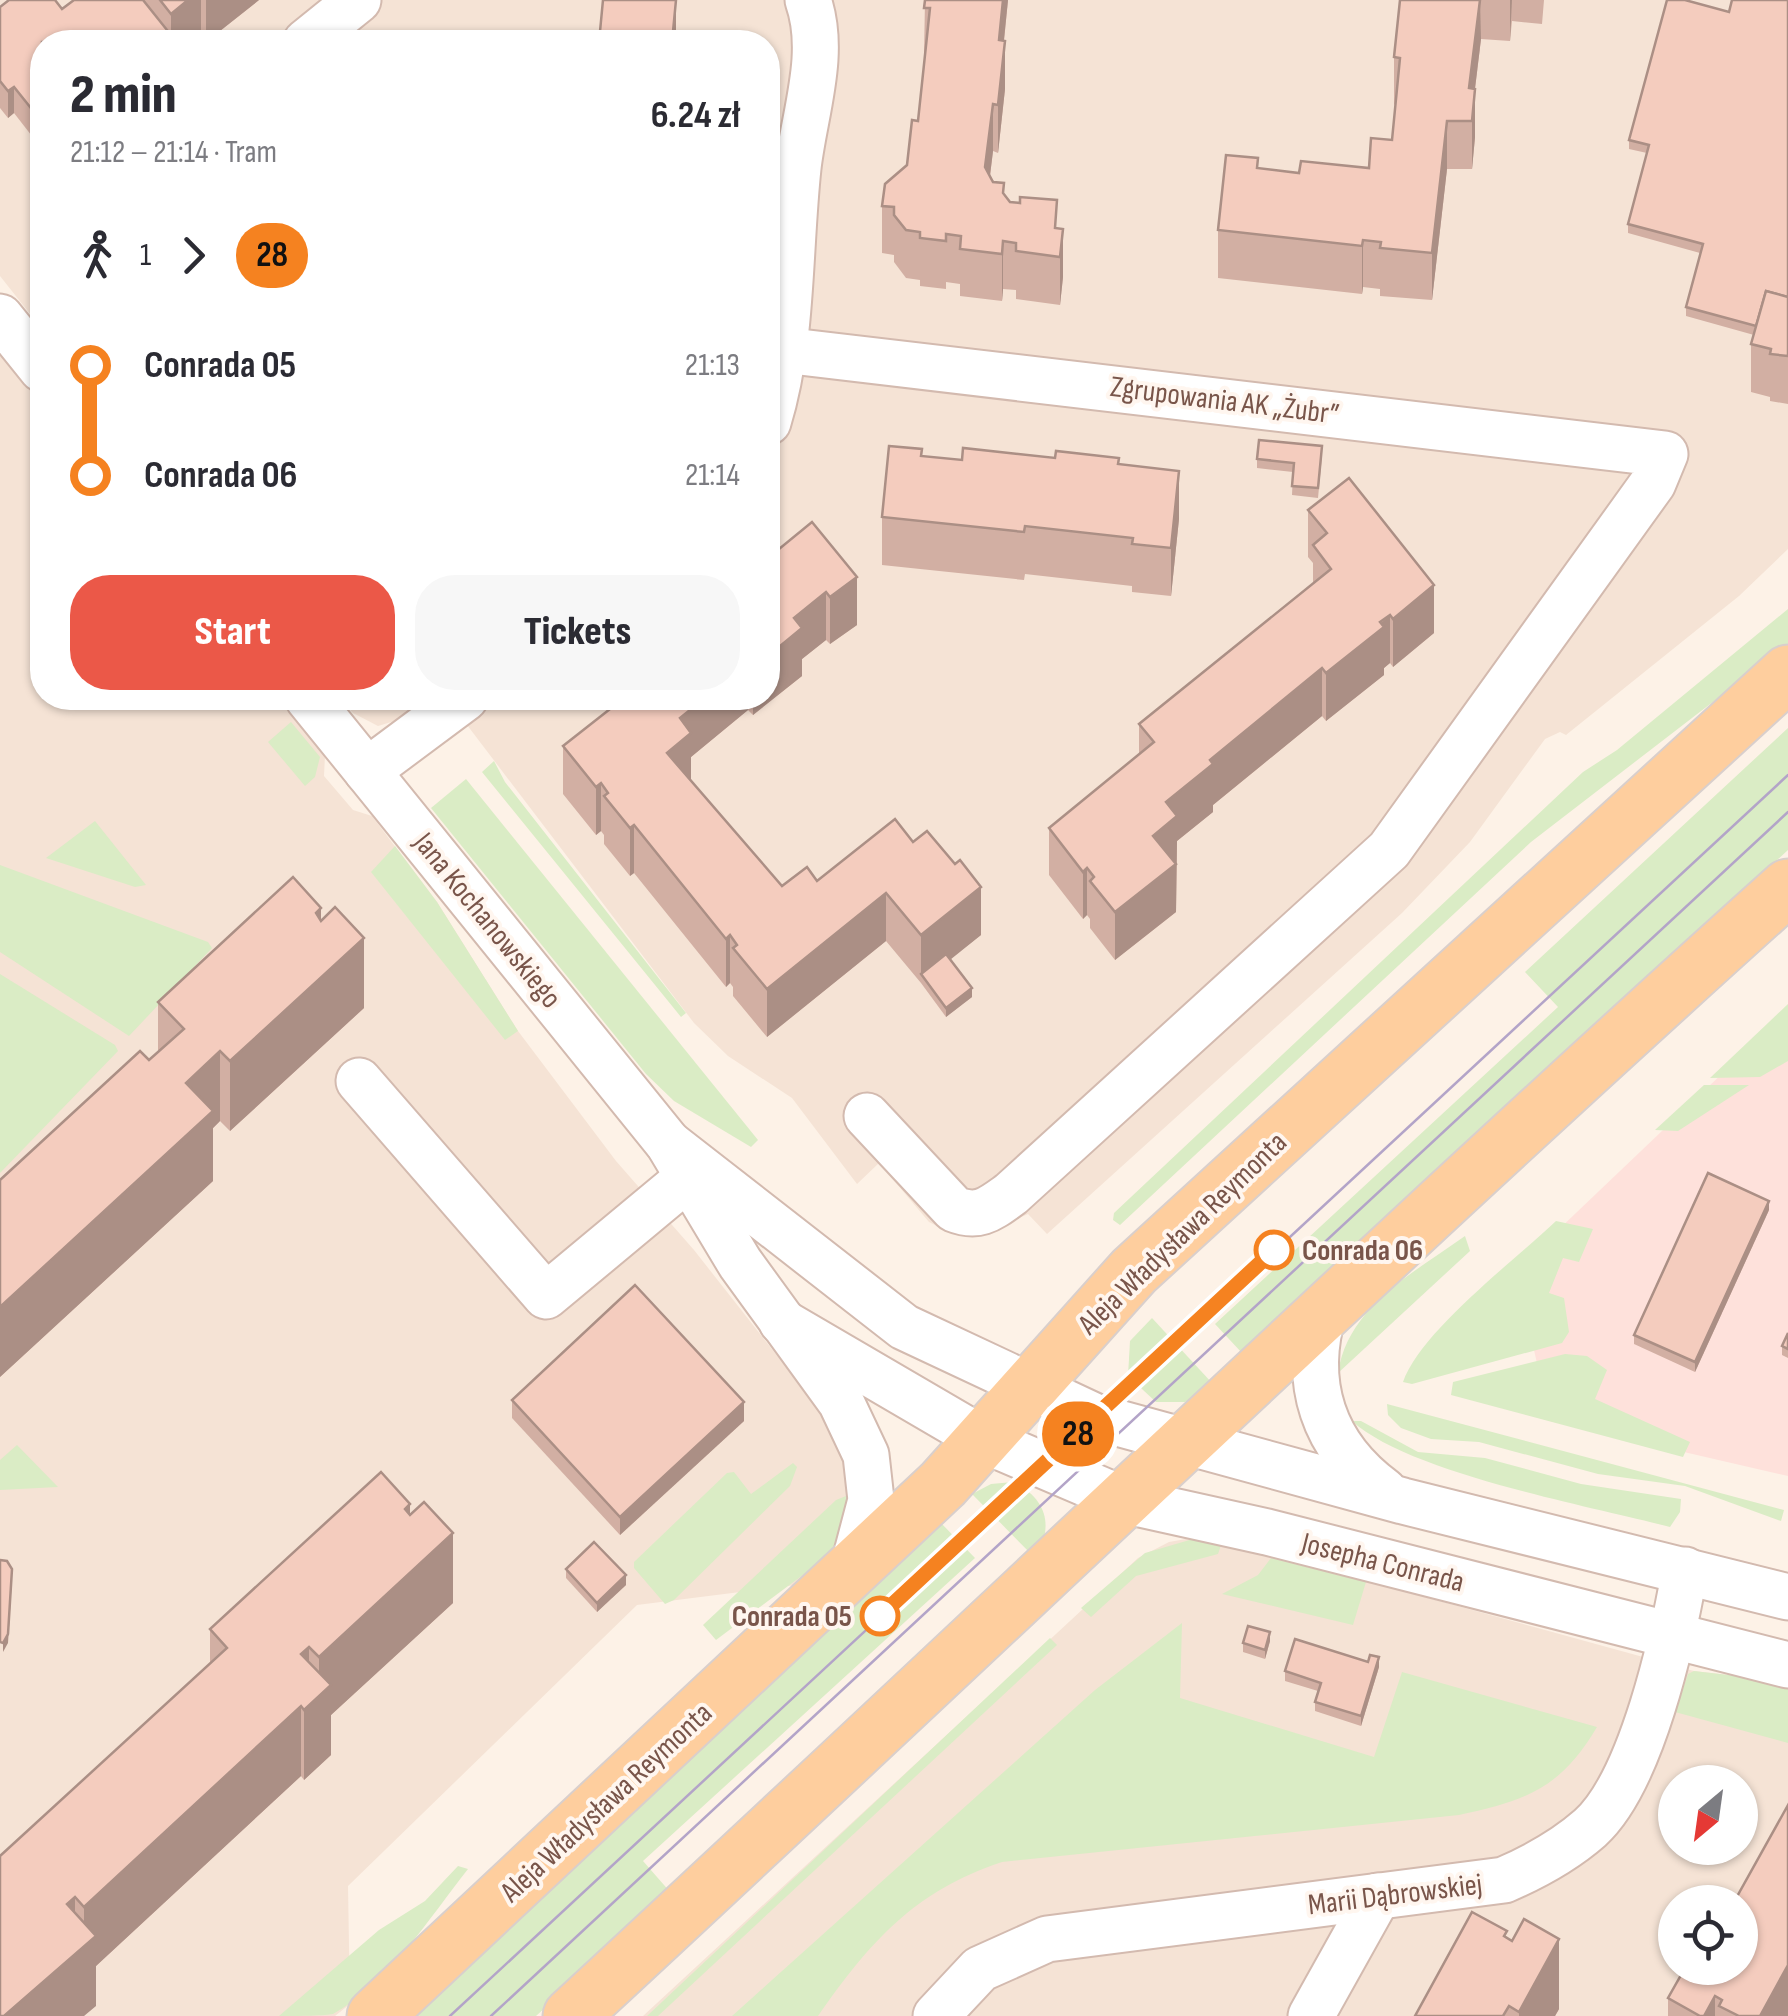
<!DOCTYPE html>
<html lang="en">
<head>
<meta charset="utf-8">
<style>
  body { margin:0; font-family:"Sofia Sans Condensed",sans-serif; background:#f7f7f7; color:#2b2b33; height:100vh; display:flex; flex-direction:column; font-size:38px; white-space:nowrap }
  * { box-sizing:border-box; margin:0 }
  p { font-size:32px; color:#7c7c81 }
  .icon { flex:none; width:55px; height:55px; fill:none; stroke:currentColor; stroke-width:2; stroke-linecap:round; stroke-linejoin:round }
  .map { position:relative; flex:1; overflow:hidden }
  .panel { position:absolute; left:30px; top:30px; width:750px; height:680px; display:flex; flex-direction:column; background:#fff; border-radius:40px; box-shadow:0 2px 8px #0004 }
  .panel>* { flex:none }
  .badge { padding:0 20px; border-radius:32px; font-size:35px; line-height:65px }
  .needle { width:65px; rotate:209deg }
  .tools { position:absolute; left:1658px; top:1765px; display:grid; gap:20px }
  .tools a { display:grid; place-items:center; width:100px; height:100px; border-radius:50%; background:#fff; box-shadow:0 2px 8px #0004; font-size:50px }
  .map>.badge { position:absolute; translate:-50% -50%; box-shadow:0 0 0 5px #fff }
  .legs { display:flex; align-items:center; gap:15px; height:110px; padding:0 40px; font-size:32px }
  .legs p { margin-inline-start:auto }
  .headline { display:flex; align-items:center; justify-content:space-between; height:170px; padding:0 40px }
  h1 { font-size:55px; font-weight:800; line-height:75px }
  .cta { display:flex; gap:20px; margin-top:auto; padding:20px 40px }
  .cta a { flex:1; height:115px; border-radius:40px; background:#eb5848; color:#fff; font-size:40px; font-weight:800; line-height:115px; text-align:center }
  .cta a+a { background:#f7f7f7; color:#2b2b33 }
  ul { padding:0 40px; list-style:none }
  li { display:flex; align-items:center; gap:35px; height:110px; font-size:38px }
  li i { display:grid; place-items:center; width:15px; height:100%; margin:0 12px; background:currentColor }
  li i::after { content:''; width:25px; height:25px; margin:-12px; border:8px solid; border-radius:50%; background:#fff }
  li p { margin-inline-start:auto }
  li:first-child i { background:linear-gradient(#0000 50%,currentColor 0) }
  li:last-child i { background:linear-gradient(currentColor 50%,#0000 0) }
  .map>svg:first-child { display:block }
  .residential { fill:#f5e3d5; fill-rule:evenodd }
  .commercial { fill:#fee1db }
  .green { fill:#daecc5 }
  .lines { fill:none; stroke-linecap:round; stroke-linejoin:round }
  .minor-casing { stroke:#d3baaf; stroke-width:49 }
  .major-casing { stroke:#d9cfcc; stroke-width:59 }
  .minor { stroke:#fff; stroke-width:45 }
  .major { stroke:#fece9e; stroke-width:55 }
  .tram { stroke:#b3a4c8; stroke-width:2.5 }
  .wall { fill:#d2afa3 }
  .shaded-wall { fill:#ab8f85 }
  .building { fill:#f4ccbe; stroke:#ab8f85; stroke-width:2.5 }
  .line-1-casing { stroke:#fff; stroke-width:22 }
  .line-1 { stroke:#f58220; stroke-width:15 }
  .stop-1-dot { fill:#fff; stroke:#f58220; stroke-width:5 }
  .labels { text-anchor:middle; stroke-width:8; stroke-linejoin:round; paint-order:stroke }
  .street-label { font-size:30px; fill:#79554a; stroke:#fff6ef }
  .stop-label { font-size:30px; font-weight:bold; fill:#79554a; stroke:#fff6ef; text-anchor:start }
</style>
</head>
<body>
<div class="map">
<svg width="1788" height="2016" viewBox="0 0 1788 2016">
  <rect width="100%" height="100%" fill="#fdf2e7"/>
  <g class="residential">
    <polygon points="0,0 787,0 793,10 793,37 768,278 768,42 42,42 42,329 0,276"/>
    <polygon points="829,0 1788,0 1788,549 1739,596 1566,735 1560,732 1545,739 1470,842 1402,913 1047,1234 1028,1214 982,1235 963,1236 945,1230 929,1222 879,1163 857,1184 792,1098 728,1056 694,1023 464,721 493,698 768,698 768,455 783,421"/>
    <polygon points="0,352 42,405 42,698 279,698 325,755 324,776 353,810 372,816 437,902 518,1031 616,1161 694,1250 837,1432 850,1461 853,1505 822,1566 796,1585 637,1605 348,1886 350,2004 335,2016 0,2016"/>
    <polygon points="340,698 427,698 401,719 378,726 353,713"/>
    <path d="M1203 1536 1694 1671 1788 1682V2016H643L1138 1558 1169 1542ZM1675 1782H1740V1848H1675ZM1675 1902H1740V1968H1675Z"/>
  </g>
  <polygon class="commercial" points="1788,1011 1788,1476 1550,1421 1516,1270"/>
  <g class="green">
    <polygon points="1788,609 1788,644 1531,842 1120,1225 1113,1220 1114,1213 1583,772 1617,750"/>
    <polygon points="291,722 320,757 315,777 305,786 268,742"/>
    <polygon points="1788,728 1788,850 1242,1353 1215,1324 1558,1007 1525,972"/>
    <polygon points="494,761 505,782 686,1013 681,1017 482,772"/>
    <polygon points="466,779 758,1140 751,1147 674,1101 646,1074 431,808"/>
    <polygon points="95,821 146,885 135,887 46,858"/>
    <polygon points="395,846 437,902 518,1031 505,1040 371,872"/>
    <polygon points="0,865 208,942 212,948 129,1036 0,952"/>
    <polygon points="0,974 115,1045 118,1051 0,1173"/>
    <polygon points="1788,1004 1788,1061 1760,1077 1710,1078"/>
    <polygon points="1704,1085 1749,1085 1678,1131 1655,1130"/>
    <path d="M1556 1221 1593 1229 1579 1262 1563 1258 1549 1293 1564 1298 1569 1332 1562 1343 1412 1384 1403 1382C1421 1331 1514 1261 1556 1221Z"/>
    <path d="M1465 1236 1470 1251 1338 1373C1348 1306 1415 1272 1465 1236Z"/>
    <polygon points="1152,1318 1212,1383 1185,1402 1156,1402 1128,1376 1130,1341"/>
    <polygon points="1565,1354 1587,1356 1607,1370 1595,1399 1690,1442 1683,1457 1451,1395 1453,1382"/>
    <polygon points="1387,1404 1784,1510 1781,1521 1685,1486 1598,1474 1479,1442 1431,1439 1401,1428 1388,1415"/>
    <path d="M1352 1421H1361L1418 1452 1485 1458 1581 1484 1681 1499 1680 1512 1670 1527C1589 1506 1409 1473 1352 1421Z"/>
    <polygon points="17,1445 58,1487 0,1490 0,1460"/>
    <polygon points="793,1463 797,1467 790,1486 674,1600 665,1604 634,1568 634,1562 727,1473 734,1472 751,1494"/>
    <path d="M1013 1482C1046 1498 1055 1526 1035 1558L972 1494 991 1484Z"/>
    <polygon points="856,1492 835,1551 716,1640 703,1625 836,1500"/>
    <polygon points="941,1523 975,1558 643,1861 671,1893 536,2016 410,2016"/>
    <polygon points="1193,1539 1222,1542 1218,1554 1136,1576 1091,1617 1081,1608 1145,1553"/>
    <polygon points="1271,1558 1366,1582 1353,1625 1222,1594 1258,1575"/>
    <path d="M1182 1623 1180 1698 1374 1757 1402 1672 1597 1727C1561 1788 1526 1801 1459 1815L1002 1862C914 1891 870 1942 818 2016H732L1095 1690Z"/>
    <polygon points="1050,1638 1057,1645 658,2016 647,2016"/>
    <polygon points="1694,1671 1788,1682 1788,1743 1675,1712 1688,1674"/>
    <path d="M458 1866 468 1869C431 1916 387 1985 333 2014 321 2016 294 2016 279 2016L379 1930 425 1901Z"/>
  </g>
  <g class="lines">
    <defs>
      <g id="minor">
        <polyline points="306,42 358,0"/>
        <polyline points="0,317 42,369"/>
        <path d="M768 343 783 350 1665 454 1653 483 1389 850 1011 1194C990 1209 979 1219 954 1209L867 1116"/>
        <path d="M768 422C793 341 789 252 798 168 804 114 827 54 808 0"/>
        <polyline points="308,698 668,1143 740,1263 841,1402 866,1455 871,1500 852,1572"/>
        <polyline points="367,771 465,698"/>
        <polyline points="359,1081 546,1296 689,1177"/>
        <polyline points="668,1143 904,1327 1096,1417 1403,1501 1788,1597"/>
        <path d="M1324 1310C1302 1383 1323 1446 1384 1491"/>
        <polyline points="782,1322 984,1440 1127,1501 1267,1532 1788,1665"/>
        <path d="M936 2016 980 1969 1047 1939 1504 1880C1534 1867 1565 1850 1590 1828 1642 1781 1673 1638 1685 1570"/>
        <polyline points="1311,2016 1378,1896"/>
      </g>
      <g id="major">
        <polyline points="375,2016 943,1484 1134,1271 1788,673"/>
        <path d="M571 2016C978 1640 1376 1257 1788 887"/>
      </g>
    </defs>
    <use href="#minor" class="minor-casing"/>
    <use href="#major" class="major-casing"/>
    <use href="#minor" class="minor"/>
    <use href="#major" class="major"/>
    <g class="tram">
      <polyline points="450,2016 1788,775"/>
      <polyline points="491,2016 1788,812"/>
    </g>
  </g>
  <g class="wall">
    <polygon points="74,0 259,0 206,42 201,36 42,42 42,149 14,113 8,118 0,108 0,7 62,9"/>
    <polygon points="925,0 1008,0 1004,41 1005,89 998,153 993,151 990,176 1010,202 1057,229 1063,277 1060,305 1016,299 1016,290 1003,289 1002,301 960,296 960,284 946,282 946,289 920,286 920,280 906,278 894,262 894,255 882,253 882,206 907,165 918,121 925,56 924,56"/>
    <polygon points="1400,0 1544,0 1542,24 1512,21 1510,41 1481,39 1475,89 1475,137 1472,169 1447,169 1432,300 1380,296 1380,289 1363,287 1362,294 1218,278 1218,230 1258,169 1299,173 1369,168 1392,140 1395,105 1394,104 1394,57"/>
    <polygon points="1788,0 1788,404 1770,401 1770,397 1751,392 1751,344 1754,335 1686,316 1686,307 1700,253 1628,233 1628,224 1647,153 1629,149 1629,140 1729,12"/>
    <polygon points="922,456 962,460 1119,464 1179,519 1171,596 1132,592 1132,586 1025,574 1024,580 882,565 882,517"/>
    <polygon points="1322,456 1318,498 1292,495 1293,472 1257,468 1257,459"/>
    <polygon points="1308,510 1434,633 1393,667 1390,663 1384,668 1384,675 1326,721 1322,716 1213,805 1213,812 1177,841 1176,912 1115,960 1090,928 1090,919 1087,915 1083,919 1049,875 1049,828 1139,754 1139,724 1313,584 1313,563 1308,557"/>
    <polygon points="812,522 857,625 830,644 826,640 802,659 802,676 753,715 748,710 691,757 691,781 782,886 817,881 895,819 981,935 950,959 972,997 946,1017 921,983 886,941 767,1037 733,996 733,987 730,983 726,987 634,873 630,876 604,844 604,835 601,831 596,835 563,794 563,746 624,698 768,698"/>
    <polygon points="321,920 364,1008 230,1131 220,1121 213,1128 213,1181 0,1377 0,1180 158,1052 158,1002"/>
    <polygon points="1769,1210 1695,1372 1634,1344 1634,1335"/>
    <polygon points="1788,1333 1788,1358 1782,1355 1782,1346"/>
    <polygon points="512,1400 744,1421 620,1535 512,1418"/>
    <polygon points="410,1515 453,1603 331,1715 331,1755 304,1780 301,1776 96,1966 96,2006 0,2016 210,1664 210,1629"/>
    <polygon points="566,1569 626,1585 597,1612 566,1578"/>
    <polygon points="1270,1641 1265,1659 1243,1652 1243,1643"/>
    <polygon points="1379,1667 1361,1726 1315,1711 1315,1702 1318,1691 1285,1681 1285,1671"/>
    <polygon points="1507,1938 1559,2009 1555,2016 1415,2016"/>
    <polygon points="1740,1968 1788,2016 1668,2016 1668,1998"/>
  </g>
  <g class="shaded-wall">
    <polygon points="188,0 201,0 201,36 194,42 162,42 171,35 171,14"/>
    <polygon points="206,0 259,0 206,42"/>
    <polygon points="676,0 676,42 672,42"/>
    <polygon points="1003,0 1008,0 999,88 999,40"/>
    <polygon points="1480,0 1481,39 1471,121 1469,88"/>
    <polygon points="1510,0 1512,0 1510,41"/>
    <polygon points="1005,41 1005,89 998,153 998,105"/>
    <polygon points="14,87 14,113 8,118 8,91"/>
    <polygon points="1475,89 1475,137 1472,169 1472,121"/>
    <polygon points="993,104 993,151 985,215 985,167"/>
    <polygon points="1447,121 1447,169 1432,300 1432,253"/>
    <polygon points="1063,229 1063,277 1060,305 1060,257"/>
    <polygon points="1363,240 1363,287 1362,294 1362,246"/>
    <polygon points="1003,241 1003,289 1002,301 1002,254"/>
    <polygon points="1179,471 1179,519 1171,596 1171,548"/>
    <polygon points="857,577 857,625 830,644 830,597"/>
    <polygon points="1434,585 1434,633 1393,667 1393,619"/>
    <polygon points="826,592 826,640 802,659 802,676 753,715 753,698 768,698 768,656 794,618"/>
    <polygon points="1390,615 1390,663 1384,668 1384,675 1326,721 1326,673"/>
    <polygon points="1322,668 1322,716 1213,805 1213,812 1177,841 1176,912 1115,960 1115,912 1153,836 1166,802 1210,760"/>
    <polygon points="705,698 748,698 748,710 691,757 691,780 667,753 680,718"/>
    <polygon points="601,783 601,831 596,835 596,787"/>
    <polygon points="634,825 634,873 630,876 630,828"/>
    <polygon points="1087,868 1087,915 1083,919 1083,872"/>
    <polygon points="981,887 981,935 925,980 921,974 921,935"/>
    <polygon points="886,893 886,941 767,1037 767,989"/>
    <polygon points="321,908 321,977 364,938 364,1008 230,1131 230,1061 316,913"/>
    <polygon points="730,935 730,983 726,987 726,939"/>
    <polygon points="972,988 972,997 946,1017 946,1008"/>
    <polygon points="220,1051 220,1121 213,1128 213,1181 0,1377 0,1307 186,1083"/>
    <polygon points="1769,1201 1769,1210 1695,1372 1695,1362"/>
    <polygon points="744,1402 744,1421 620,1535 620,1517"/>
    <polygon points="410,1504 410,1572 453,1533 453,1603 331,1715 331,1755 304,1780 304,1710 301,1654 309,1647 309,1706 319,1697 319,1657 405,1509"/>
    <polygon points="626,1575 626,1585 597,1612 597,1603"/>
    <polygon points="12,1579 8,1643 3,1652 3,1643"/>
    <polygon points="1270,1632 1270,1641 1265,1659 1265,1650"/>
    <polygon points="1379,1657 1379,1667 1361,1726 1361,1716"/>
    <polygon points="301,1706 301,1776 96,1966 96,2006 84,2016 4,2016 67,1904 75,1897 75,1954 84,1946 84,1907"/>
    <polygon points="1559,1939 1559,2009 1555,2016 1519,2016 1519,2012"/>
    <polygon points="1788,1965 1788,2016 1760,2016"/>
    <polygon points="1715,1996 1715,2016 1704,2016"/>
  </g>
  <g class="building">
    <polygon points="9,0 55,0 62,9 74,0 143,0 171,35 162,42 42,42 42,122 14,87 8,91 0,81 0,7"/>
    <polygon points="160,0 188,0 171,14"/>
    <polygon points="603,0 676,0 672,42 599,42"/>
    <polygon points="925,0 1003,0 999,40 1005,41 998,105 993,104 985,167 993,182 1004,183 1003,193 1010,202 1020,203 1020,197 1057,200 1055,228 1063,229 1060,257 1016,251 1016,243 1003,241 1002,254 960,249 961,236 946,234 946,241 920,238 920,232 906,230 894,215 894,207 882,206 885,184 907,165 912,120 918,121 930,8 924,8"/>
    <polygon points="1400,0 1480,0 1469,88 1475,89 1472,121 1447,121 1432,253 1380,248 1381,242 1363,240 1362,246 1218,230 1226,155 1258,158 1257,168 1299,173 1301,161 1369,168 1371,138 1392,140 1400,58 1394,57"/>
    <polygon points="1667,0 1685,0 1729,12 1732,0 1788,0 1788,297 1766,291 1756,326 1686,307 1703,244 1628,224 1649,145 1629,140"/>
    <polygon points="1766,291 1788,297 1788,356 1770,354 1771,349 1751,344"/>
    <polygon points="1259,440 1322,446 1318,488 1292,486 1294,463 1257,459"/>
    <polygon points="889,446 922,449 921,456 962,460 963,448 1055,458 1056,451 1119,458 1118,464 1179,471 1171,548 1132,544 1133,538 1025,526 1024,532 882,517"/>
    <polygon points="1349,478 1434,585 1393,619 1390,615 1380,622 1384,627 1326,673 1322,668 1210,760 1213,764 1166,802 1177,816 1153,836 1176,864 1115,912 1090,881 1094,877 1087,868 1083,872 1049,828 1154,742 1139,724 1331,569 1313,545 1327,533 1308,510"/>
    <polygon points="812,522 857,577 830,597 826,592 794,618 802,628 768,656 768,558"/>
    <polygon points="624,698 705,698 680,718 691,733 667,753 782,886 807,867 817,881 895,819 913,842 927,831 955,864 960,860 981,887 921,935 886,893 767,989 733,948 737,945 730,935 726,939 634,825 630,828 604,796 608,793 601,783 596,787 563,746"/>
    <polygon points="293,877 321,908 316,913 321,921 335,907 364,938 230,1061 220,1051 186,1083 213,1111 0,1307 0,1180 140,1051 149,1060 184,1029 158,1002"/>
    <polygon points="946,954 972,988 946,1008 921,974"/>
    <polygon points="1708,1173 1769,1201 1695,1362 1634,1335"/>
    <polygon points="635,1285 744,1402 620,1517 512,1400"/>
    <polygon points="1788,1333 1788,1349 1782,1346"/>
    <polygon points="381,1472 410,1504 405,1509 410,1515 424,1502 453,1533 319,1657 309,1647 301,1654 331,1685 304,1710 301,1706 84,1907 75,1897 67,1904 96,1936 4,2016 0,2016 0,1856 227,1648 210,1629"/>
    <polygon points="594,1542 626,1575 597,1603 566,1569"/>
    <polygon points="0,1560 7,1561 12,1569 8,1634 3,1643 0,1642"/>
    <polygon points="1248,1626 1270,1632 1265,1650 1243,1643"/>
    <polygon points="1295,1639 1368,1662 1370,1655 1379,1657 1361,1716 1315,1702 1321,1683 1285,1671"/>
    <polygon points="1788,1805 1788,1965 1760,2016 1739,2016 1719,2006 1722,2000 1715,1996 1704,2016 1700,2016 1668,1998 1685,1968 1740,1968 1740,1902 1734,1902"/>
    <polygon points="1472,1912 1507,1931 1504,1936 1512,1941 1524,1919 1559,1939 1519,2012 1509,2006 1503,2016 1415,2016"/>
  </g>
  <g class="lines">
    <defs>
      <polyline id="line-1" points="880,1616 1274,1250"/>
    </defs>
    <use href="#line-1" class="line-1-casing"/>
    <use href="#line-1" class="line-1"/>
  </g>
  <g class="stop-1-dot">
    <circle cx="1274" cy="1250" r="18"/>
    <circle cx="880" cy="1616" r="18"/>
  </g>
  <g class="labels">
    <g class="street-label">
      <text transform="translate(1225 400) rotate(7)" y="10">Zgrupowania AK „Żubr”</text>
      <text transform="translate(488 920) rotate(51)" y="10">Jana Kochanowskiego</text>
      <text transform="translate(1182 1233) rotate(-44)" y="10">Aleja Władysława Reymonta</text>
      <text transform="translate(1383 1562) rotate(14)" y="10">Josepha Conrada</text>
      <text transform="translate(606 1802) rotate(-43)" y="10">Aleja Władysława Reymonta</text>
      <text transform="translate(1395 1894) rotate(-7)" y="10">Marii Dąbrowskiej</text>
    </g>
    <g class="stop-label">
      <text x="1302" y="1260">Conrada 06</text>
      <text x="852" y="1626" text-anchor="end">Conrada 05</text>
    </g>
  </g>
</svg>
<div class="tools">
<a><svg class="needle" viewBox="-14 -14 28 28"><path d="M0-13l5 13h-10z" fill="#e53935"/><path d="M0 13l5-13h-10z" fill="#7c7c81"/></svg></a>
<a><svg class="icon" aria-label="locate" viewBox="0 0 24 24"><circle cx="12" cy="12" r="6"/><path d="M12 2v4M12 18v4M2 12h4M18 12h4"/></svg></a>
</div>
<b class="badge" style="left:1078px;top:1434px;background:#f58220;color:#111">28</b>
<section class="panel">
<div class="headline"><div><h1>2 min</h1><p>21:12 – 21:14 · Tram</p></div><b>6.24 zł</b></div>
<div class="legs"><svg class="icon" aria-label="walk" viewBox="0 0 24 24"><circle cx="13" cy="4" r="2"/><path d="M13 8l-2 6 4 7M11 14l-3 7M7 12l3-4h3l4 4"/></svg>1<svg class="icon" aria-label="forward" viewBox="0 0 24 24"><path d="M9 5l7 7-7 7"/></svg><b class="badge" style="background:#f58220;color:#111">28</b></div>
<ul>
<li><i style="color:#f58220"></i><b>Conrada 05</b><p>21:13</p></li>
<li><i style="color:#f58220"></i><b>Conrada 06</b><p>21:14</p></li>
</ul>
<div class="cta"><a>Start</a><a>Tickets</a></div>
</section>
</div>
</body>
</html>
